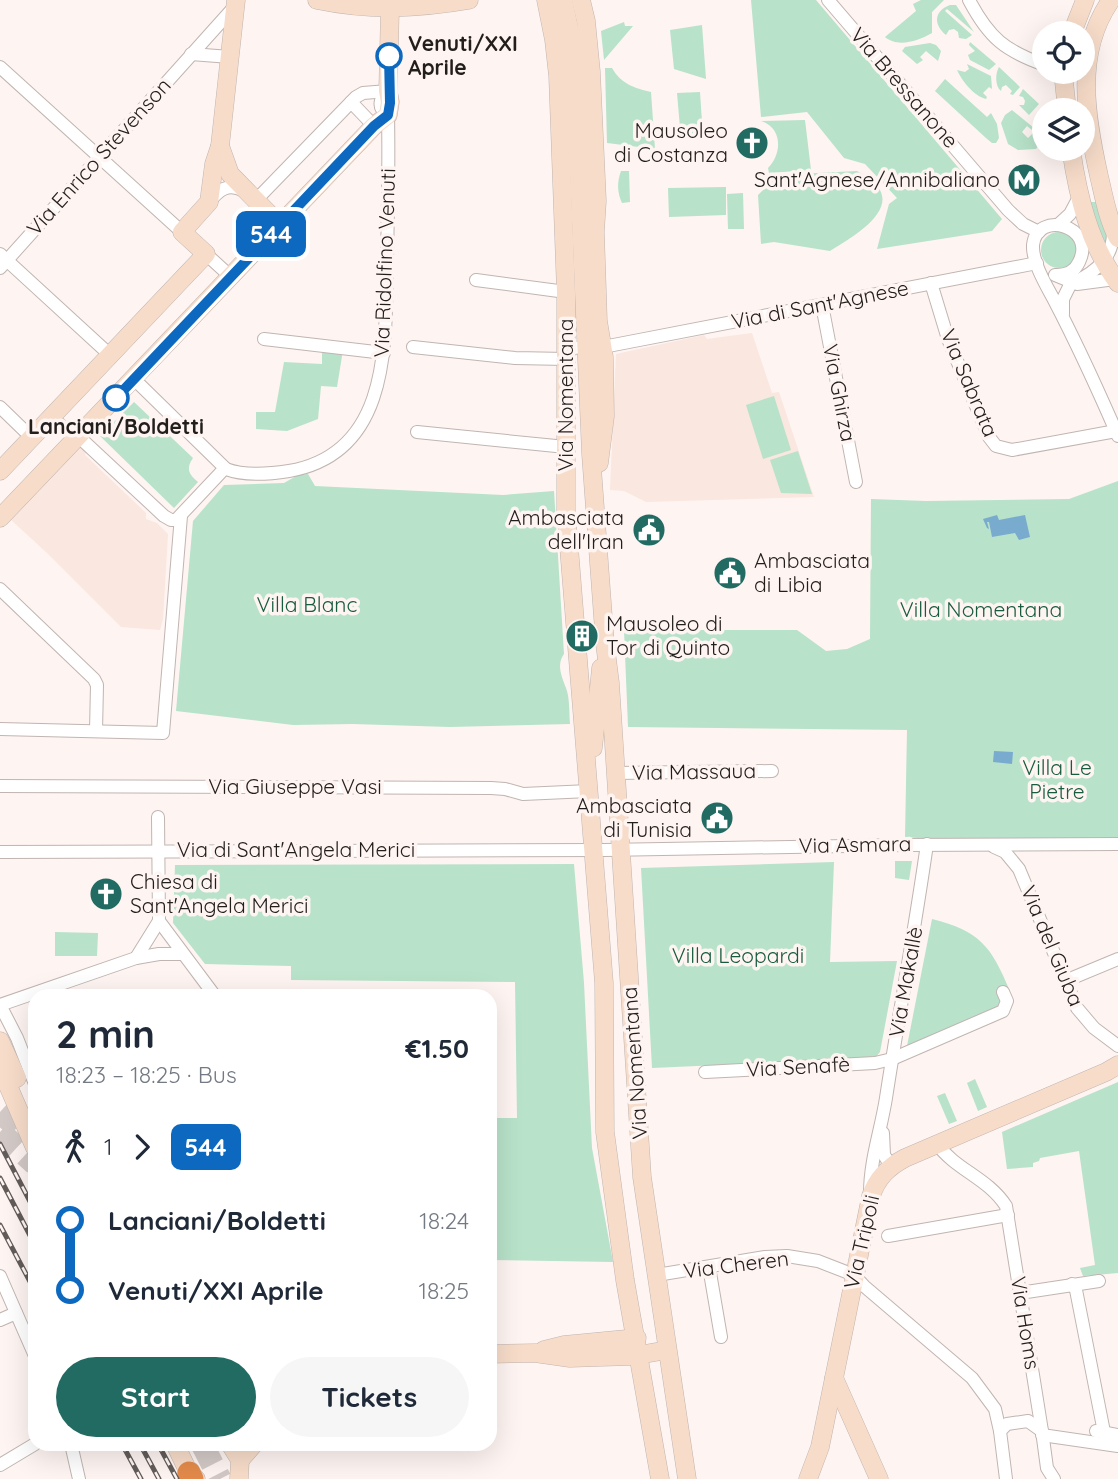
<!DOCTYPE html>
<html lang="en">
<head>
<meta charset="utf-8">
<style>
  body { margin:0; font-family:Quicksand,sans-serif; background:#f6f6f7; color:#1f2937; height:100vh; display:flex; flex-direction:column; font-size:26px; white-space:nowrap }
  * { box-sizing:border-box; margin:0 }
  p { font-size:23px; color:#747a83 }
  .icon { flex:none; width:38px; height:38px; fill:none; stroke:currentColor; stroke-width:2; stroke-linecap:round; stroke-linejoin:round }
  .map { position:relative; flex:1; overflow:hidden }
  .sheet { position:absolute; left:28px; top:989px; width:469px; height:462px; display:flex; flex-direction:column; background:#fff; border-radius:21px; box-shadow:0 7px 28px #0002 }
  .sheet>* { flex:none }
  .badge { padding:0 14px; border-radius:10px; font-size:24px; line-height:46px }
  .tools { position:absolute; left:1032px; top:21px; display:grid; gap:14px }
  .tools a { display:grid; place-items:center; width:63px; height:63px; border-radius:50%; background:#fff; box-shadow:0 7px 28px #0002; font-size:35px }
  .map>.badge { position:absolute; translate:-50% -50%; box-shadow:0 0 0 4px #fff }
  .legs { display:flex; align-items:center; gap:10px; height:77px; padding:0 28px; font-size:23px }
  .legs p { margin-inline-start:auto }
  .headline { display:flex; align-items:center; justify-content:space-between; height:119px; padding:0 28px }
  h1 { font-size:38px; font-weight:700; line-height:52px }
  .button { display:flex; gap:14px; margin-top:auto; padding:14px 28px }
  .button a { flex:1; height:80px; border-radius:42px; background:#226b63; color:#fff; font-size:28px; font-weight:700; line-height:80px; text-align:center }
  .button a+a { background:#f6f6f7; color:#1f2937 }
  ul { padding:0 28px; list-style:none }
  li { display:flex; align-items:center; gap:24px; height:70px; font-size:26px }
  li i { display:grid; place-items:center; width:10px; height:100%; margin:0 9px; background:currentColor }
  li i::after { content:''; width:18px; height:18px; margin:-9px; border:5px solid; border-radius:50%; background:#fff }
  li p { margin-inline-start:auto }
  li:first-child i { background:linear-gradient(#0000 50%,currentColor 0) }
  li:last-child i { background:linear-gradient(currentColor 50%,#0000 0) }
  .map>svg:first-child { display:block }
  .built { fill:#fae7df }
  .green { fill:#b8e2ca }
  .water { fill:#79abcf }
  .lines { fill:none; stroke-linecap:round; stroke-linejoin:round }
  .highway-tunnel { stroke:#d2c9c6; stroke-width:23; stroke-dasharray:23 11; stroke-linecap:butt }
  .street-casing { stroke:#c0b5b1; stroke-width:14 }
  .secondary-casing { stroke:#c0b5b1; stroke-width:19 }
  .highway-casing { stroke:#d3d2d2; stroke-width:24 }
  .street { stroke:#fff; stroke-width:12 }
  .secondary { stroke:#f7dcc9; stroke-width:18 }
  .highway { stroke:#e38a4b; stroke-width:23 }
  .rail-casing { stroke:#625c5a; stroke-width:5 }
  .rail { stroke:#fef4f1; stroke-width:2.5; stroke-dasharray:8; stroke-linecap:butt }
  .line-1-casing { stroke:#fff; stroke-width:16 }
  .line-1 { stroke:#0c69bf; stroke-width:10 }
  .stop-1-dot { fill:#fff; stroke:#0c69bf; stroke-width:3.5 }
  .labels { text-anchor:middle; stroke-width:7; stroke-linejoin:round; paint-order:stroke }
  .stop-label { font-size:21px; font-weight:bold; fill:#221e1c; stroke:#fef4f1; text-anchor:start }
  .street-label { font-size:21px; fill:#221e1c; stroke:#fef4f1 }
  .poi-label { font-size:21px; fill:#221e1c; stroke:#fef4f1; text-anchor:end }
  .park-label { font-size:21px; fill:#185c3e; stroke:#fef4f1 }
</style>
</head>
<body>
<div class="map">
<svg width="1118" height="1479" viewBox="0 0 1118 1479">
  <rect width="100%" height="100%" fill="#fef4f1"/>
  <g class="built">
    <polygon points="752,333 772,393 779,392 814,497 646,502 624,491 610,490 616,354 704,335 707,339"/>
    <polygon points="78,444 87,449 85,455 146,513 146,519 157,523 168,534 163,619 160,630 121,627 46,552 9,518"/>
  </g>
  <g class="green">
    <polygon points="751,0 816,0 1002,219 992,231 877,249 889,204 897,198 865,164 844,158 807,112 761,117"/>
    <path d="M921 0H944L932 12V33C918 41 898 48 885 37L916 11 913 4Z"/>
    <path d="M950 5H956L974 32 947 9 945 11 972 35 966 39 959 38 958 32 954 29 949 30 946 35C933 24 934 11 950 5Z"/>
    <polygon points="624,22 625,26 633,26 604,60 601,31"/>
    <polygon points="702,25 706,79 674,69 670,30"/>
    <polygon points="970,42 996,64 989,70 970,60 968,55 975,51 969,45"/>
    <polygon points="930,43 936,45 941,51 938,61 926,51 920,57 923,60 917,64 902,51 905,47"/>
    <path d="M967 64 991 76 992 89 989 87 983 93 987 97 986 99C974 96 962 81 957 70L965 72 969 69Z"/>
    <path d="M999 67 1020 87 1013 95 1010 94 1012 91 1006 85 1002 87 1001 91C995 86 995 74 999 67Z"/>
    <path d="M605 68H612C621 84 634 88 651 92L655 149 607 143Z"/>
    <polygon points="945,79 987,117 991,113 997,124 999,138 996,143 992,143 986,138 935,91"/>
    <polygon points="1023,89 1039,104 1029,115 1019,105 1024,105 1025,101 1023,97 1019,96"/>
    <polygon points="700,92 703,137 681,139 677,93"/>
    <polygon points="1012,110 1034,128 1032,130 1027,126 1022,132 1028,138 1034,132 1042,141 1036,149 1018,150 1008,144 1001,123 1005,115"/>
    <path d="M805 120 811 170 769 173 768 168C782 154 783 128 761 121Z"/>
    <path d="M621 171H629L630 202 622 203C617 192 617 182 621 171Z"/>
    <path d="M857 171C915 200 860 233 830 251L774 242 761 244 758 195 778 175Z"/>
    <polygon points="726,187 726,215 669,217 668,188"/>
    <polygon points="743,193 744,229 728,229 727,194"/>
    <polygon points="1099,199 1108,228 1106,252 1087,202 1095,202"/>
    <circle cx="1059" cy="250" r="18"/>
    <polygon points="322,348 343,350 337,387 321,386 318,419 287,431 256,429 256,412 275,412 284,362 322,364"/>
    <polygon points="774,396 791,450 763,459 746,405"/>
    <path d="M134 402 193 458C186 468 188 474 198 482L174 508 100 436Z"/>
    <polygon points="798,451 812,494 781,493 770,460"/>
    <path d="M308 474 315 486 503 495 554 491 564 654C556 665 562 677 566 688 570 698 569 713 570 724L450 727 353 724 293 725 176 711 193 521 224 485 284 483 298 475Z"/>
    <polygon points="1118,481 1118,840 977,843 905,837 907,730 628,727 624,630 797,630 826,651 847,649 870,639 871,499 926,501 1069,499"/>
    <polygon points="895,861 912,861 909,880 895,878"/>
    <polygon points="834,862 830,962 897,961 880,1052 875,1058 652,1068 641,868"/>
    <polygon points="574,864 584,983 592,1148 613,1262 490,1260 490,1118 517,1118 515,982 291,980 291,966 205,964 173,923 175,865"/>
    <path d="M932 919C980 931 991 946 1010 991L1000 995 1001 1004 997 1008 907 1046Z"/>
    <polygon points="55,932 98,933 97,956 55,956"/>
    <polygon points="975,1079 987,1107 978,1111 967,1083"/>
    <polygon points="1118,1082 1118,1273 1083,1276 1080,1268 1095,1265 1079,1151 1040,1158 1039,1161 1033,1163 1033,1167 1007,1169 1002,1132"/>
    <polygon points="945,1093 957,1121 949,1124 937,1096"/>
  </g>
  <g class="water">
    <polygon points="997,515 999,520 1025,515 1030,537 1019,540 1015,533 992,537 989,522 987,522 989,529 987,528 983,519"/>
    <polygon points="994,751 1013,752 1012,764 993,762"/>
  </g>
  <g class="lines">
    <g class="highway-tunnel">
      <polyline points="0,1112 27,1136"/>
      <polyline points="0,1132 35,1164"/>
      <polyline points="202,1444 220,1479"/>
    </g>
    <defs>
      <g id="street">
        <polyline points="828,0 1008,210 1023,224 1039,232"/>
        <path d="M969 0C989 38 1005 51 1045 65"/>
        <polyline points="191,54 230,57"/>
        <polyline points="0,67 182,232"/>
        <polyline points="351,102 374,126"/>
        <polyline points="255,201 356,97 363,93 388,91"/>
        <path d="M209 202C219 190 228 182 244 191"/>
        <polyline points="1058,225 1070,214 1079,197"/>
        <polyline points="0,254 109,354"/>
        <polyline points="206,254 230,276"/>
        <polyline points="0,268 236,5"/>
        <polyline points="1055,275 1077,284 1115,279"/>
        <path d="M1057 275C1067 275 1075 271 1079 262 1097 226 1037 209 1033 245 1032 262 1046 285 1054 300 1077 344 1098 390 1118 436"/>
        <polyline points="476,280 566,292"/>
        <path d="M1075 282C1097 271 1114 257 1113 230"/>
        <polyline points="931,283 948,339 989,437 996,446 1012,450 1116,431"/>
        <polyline points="822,305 856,482"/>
        <polyline points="1063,314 1063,299 1071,283 1072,275"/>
        <polyline points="264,339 384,353"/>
        <polyline points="413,347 515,358 566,359"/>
        <polyline points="566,348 603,347 1037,263"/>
        <polyline points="0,407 31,437"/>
        <polyline points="51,416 68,432 78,436 164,516 171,520 176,520 225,468 134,379"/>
        <polyline points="417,432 566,447"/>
        <path d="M226 469C244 476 270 474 289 471 393 453 385 339 387 259 388 211 389 163 388 115 377 108 379 99 388 91"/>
        <polyline points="0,589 94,679 97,685 96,731"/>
        <polyline points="0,729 163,733 181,516"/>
        <polyline points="615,773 772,771"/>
        <polyline points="0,786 491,788 505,789 523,794 589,791"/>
        <polyline points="158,817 159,921 215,996"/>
        <polyline points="994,847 1005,852 1019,869 1077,1008 1094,1028 1118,1046"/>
        <polyline points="0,852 605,850 905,845 1118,844"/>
        <polyline points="136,958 159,921"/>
        <polyline points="1065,981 1118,959"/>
        <polyline points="0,1005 136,958 159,954 183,954"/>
        <polyline points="0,1005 17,1038 35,1084"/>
        <polyline points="705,1072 875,1063 892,1059 1003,1011 1007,1001 1003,992"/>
        <polyline points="883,1133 884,1155 891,1166"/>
        <path d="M937 1144C956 1170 988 1178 1006 1206L1042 1431"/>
        <path d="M870 1193C870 1160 881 1130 886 1098 899 1013 915 929 927 844"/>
        <polyline points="888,1236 1008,1215"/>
        <polyline points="709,1267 721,1337"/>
        <polyline points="657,1275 765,1257 787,1256 818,1261 854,1275 864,1286 972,1378 995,1409 1000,1431"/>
        <polyline points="0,1276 35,1356"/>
        <polyline points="1072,1284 1076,1290 1104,1432"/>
        <polyline points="1020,1293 1099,1281"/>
        <polyline points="0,1320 16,1313"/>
        <polyline points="1096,1431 1118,1435"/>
        <polyline points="1042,1435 1118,1446"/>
        <polyline points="71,1444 79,1479"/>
        <polyline points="0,1465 35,1444"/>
        <polyline points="1006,1479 1000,1431 1007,1424 1028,1421 1042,1431 1047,1468 1054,1479"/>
      </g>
      <g id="secondary">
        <path d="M317 0C369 11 416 9 469 0"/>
        <polyline points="546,0 554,40 558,76 566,292 566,510 604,983 605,1132 625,1280 660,1479"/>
        <polyline points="563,0 571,37 575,79 591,454 605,644 610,683 642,1177 687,1479"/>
        <polyline points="581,0 586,21 591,72 597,201 595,232 598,321 604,357 605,416 599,463"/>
        <path d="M1111 0C1074 53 1086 117 1099 176 1104 197 1108 220 1118 238"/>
        <polyline points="1072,33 1085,0"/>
        <polyline points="1063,72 1067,110"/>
        <polyline points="220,146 230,174 280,225"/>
        <path d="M1071 149C1078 196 1089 244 1118 283"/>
        <polyline points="0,471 206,254 182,232 209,202 214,164 220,146 236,0"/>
        <polyline points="0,518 374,126 388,115 390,102 388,91 390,9"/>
        <polyline points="593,748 601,668"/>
        <polyline points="0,1041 17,1078"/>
        <polyline points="0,1067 35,1148"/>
        <polyline points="544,1350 564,1345 637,1338"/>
        <polyline points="490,1354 535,1353 570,1358 600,1357 633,1356 667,1350"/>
        <polyline points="834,1378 879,1479"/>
        <polyline points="175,1444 189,1473 196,1479"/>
        <polyline points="230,1444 240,1460 239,1479"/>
        <polyline points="240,1460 254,1444"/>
        <path d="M808 1479 820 1447 871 1196C877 1178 888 1167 905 1158L1106 1072 1118 1065"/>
      </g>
      <polyline id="highway" points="189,1473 192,1479"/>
    </defs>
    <use href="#street" class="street-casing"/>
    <use href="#secondary" class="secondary-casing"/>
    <use href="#highway" class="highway-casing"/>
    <use href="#street" class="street"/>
    <use href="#secondary" class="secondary"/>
    <use href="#highway" class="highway"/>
    <defs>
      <g id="rail">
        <polyline points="0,1144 35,1211"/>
        <polyline points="0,1178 35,1245"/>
        <polyline points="0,1225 35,1291"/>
        <polyline points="122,1444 141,1479"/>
        <polyline points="140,1444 159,1479"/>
        <polyline points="158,1444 177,1479"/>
      </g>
    </defs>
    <use href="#rail" class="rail-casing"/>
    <use href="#rail" class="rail"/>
  </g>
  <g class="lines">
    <defs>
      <polyline id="line-1" points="116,398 374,126 388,115 390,103 389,56"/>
    </defs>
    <use href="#line-1" class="line-1-casing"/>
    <use href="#line-1" class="line-1"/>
  </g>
  <defs>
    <symbol id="church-disc" viewBox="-11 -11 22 22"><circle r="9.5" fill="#226b63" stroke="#fef4f1"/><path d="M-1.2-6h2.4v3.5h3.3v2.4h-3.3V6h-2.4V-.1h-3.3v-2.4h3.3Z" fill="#fff"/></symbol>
    <symbol id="metro-disc" viewBox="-11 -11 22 22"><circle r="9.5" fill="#226b63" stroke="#fef4f1"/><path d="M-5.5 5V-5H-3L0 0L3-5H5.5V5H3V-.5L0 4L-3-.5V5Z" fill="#fff"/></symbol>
    <symbol id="civic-disc" viewBox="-11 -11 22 22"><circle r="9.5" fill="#226b63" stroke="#fef4f1"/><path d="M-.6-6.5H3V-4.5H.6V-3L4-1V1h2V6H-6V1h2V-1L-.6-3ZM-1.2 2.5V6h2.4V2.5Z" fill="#fff"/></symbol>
    <symbol id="building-disc" viewBox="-11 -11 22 22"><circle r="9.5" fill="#226b63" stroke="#fef4f1"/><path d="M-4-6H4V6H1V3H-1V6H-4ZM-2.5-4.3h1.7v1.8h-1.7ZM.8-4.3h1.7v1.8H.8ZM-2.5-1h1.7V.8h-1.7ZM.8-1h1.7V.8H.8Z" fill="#fff"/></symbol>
  </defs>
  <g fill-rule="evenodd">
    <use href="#church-disc" x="733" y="124" width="38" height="38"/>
    <use href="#metro-disc" x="1005" y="161" width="38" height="38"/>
    <use href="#civic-disc" x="630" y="511" width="38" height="38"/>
    <use href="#civic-disc" x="711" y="554" width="38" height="38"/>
    <use href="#building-disc" x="563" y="617" width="38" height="38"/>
    <use href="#civic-disc" x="698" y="799" width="38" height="38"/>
    <use href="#church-disc" x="87" y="875" width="38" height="38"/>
  </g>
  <g class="stop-1-dot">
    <circle cx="389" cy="56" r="12"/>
    <circle cx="116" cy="398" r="12"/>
  </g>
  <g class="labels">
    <g class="stop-label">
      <text x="408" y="51">Venuti/XXI<tspan x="408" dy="24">Aprile</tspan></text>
      <text x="116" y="434" text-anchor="middle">Lanciani/Boldetti</text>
    </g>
    <g class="street-label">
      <text transform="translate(904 88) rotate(49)" y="7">Via Bressanone</text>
      <text transform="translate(99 157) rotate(-48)" y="7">Via Enrico Stevenson</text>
      <text transform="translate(385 263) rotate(-88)" y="7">Via Ridolfino Venuti</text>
      <text transform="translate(820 305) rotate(-11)" y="7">Via di Sant'Agnese</text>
      <text transform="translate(969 383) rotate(67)" y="7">Via Sabrata</text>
      <text transform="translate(839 393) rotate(79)" y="7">Via Ghirza</text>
      <text transform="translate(566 395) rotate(-90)" y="7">Via Nomentana</text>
      <text transform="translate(694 772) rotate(-1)" y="7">Via Massaua</text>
      <text x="295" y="794">Via Giuseppe Vasi</text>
      <text transform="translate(855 845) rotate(-1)" y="7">Via Asmara</text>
      <text x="296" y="857">Via di Sant'Angela Merici</text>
      <text transform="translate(1052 946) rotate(67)" y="7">Via del Giuba</text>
      <text transform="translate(906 982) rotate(-80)" y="7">Via Makallè</text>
      <text transform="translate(635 1063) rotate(-94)" y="7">Via Nomentana</text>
      <text transform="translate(798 1067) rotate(-3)" y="7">Via Senafè</text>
      <text transform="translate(862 1242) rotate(-77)" y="7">Via Tripoli</text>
      <text transform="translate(736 1265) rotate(-7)" y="7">Via Cheren</text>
      <text transform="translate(1025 1323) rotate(81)" y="7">Via Homs</text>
    </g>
    <g class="poi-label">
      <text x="728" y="138">Mausoleo<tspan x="728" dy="24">di Costanza</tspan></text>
      <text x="1000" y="187">Sant'Agnese/Annibaliano</text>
      <text x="624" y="525">Ambasciata<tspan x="624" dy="24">dell'Iran</tspan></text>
      <text x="754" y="568" text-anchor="start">Ambasciata<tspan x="754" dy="24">di Libia</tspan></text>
      <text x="606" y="631" text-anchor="start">Mausoleo di<tspan x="606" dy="24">Tor di Quinto</tspan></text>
      <text x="692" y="813">Ambasciata<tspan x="692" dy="24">di Tunisia</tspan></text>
      <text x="130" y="889" text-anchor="start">Chiesa di<tspan x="130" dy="24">Sant'Angela Merici</tspan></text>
    </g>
    <g class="park-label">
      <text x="307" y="612">Villa Blanc</text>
      <text x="981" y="617">Villa Nomentana</text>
      <text x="1057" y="775">Villa Le<tspan x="1057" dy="24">Pietre</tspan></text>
      <text x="738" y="963">Villa Leopardi</text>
    </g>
  </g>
</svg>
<div class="tools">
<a><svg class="icon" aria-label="locate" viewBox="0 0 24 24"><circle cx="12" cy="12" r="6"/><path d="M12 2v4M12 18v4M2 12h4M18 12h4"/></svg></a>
<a><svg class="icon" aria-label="layers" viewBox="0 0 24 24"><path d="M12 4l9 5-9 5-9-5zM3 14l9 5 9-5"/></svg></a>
</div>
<b class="badge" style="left:271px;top:234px;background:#0c69bf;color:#fff">544</b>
<section class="sheet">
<div class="headline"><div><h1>2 min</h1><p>18:23 – 18:25 · Bus</p></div><b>€1.50</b></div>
<div class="legs"><svg class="icon" aria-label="walk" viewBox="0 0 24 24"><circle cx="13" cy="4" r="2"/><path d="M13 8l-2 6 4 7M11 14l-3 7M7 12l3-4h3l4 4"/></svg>1<svg class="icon" aria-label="forward" viewBox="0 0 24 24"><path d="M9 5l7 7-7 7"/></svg><b class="badge" style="background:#0c69bf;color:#fff">544</b></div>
<ul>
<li><i style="color:#0c69bf"></i><b>Lanciani/Boldetti</b><p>18:24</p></li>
<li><i style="color:#0c69bf"></i><b>Venuti/XXI Aprile</b><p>18:25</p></li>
</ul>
<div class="button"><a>Start</a><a>Tickets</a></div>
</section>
</div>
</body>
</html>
